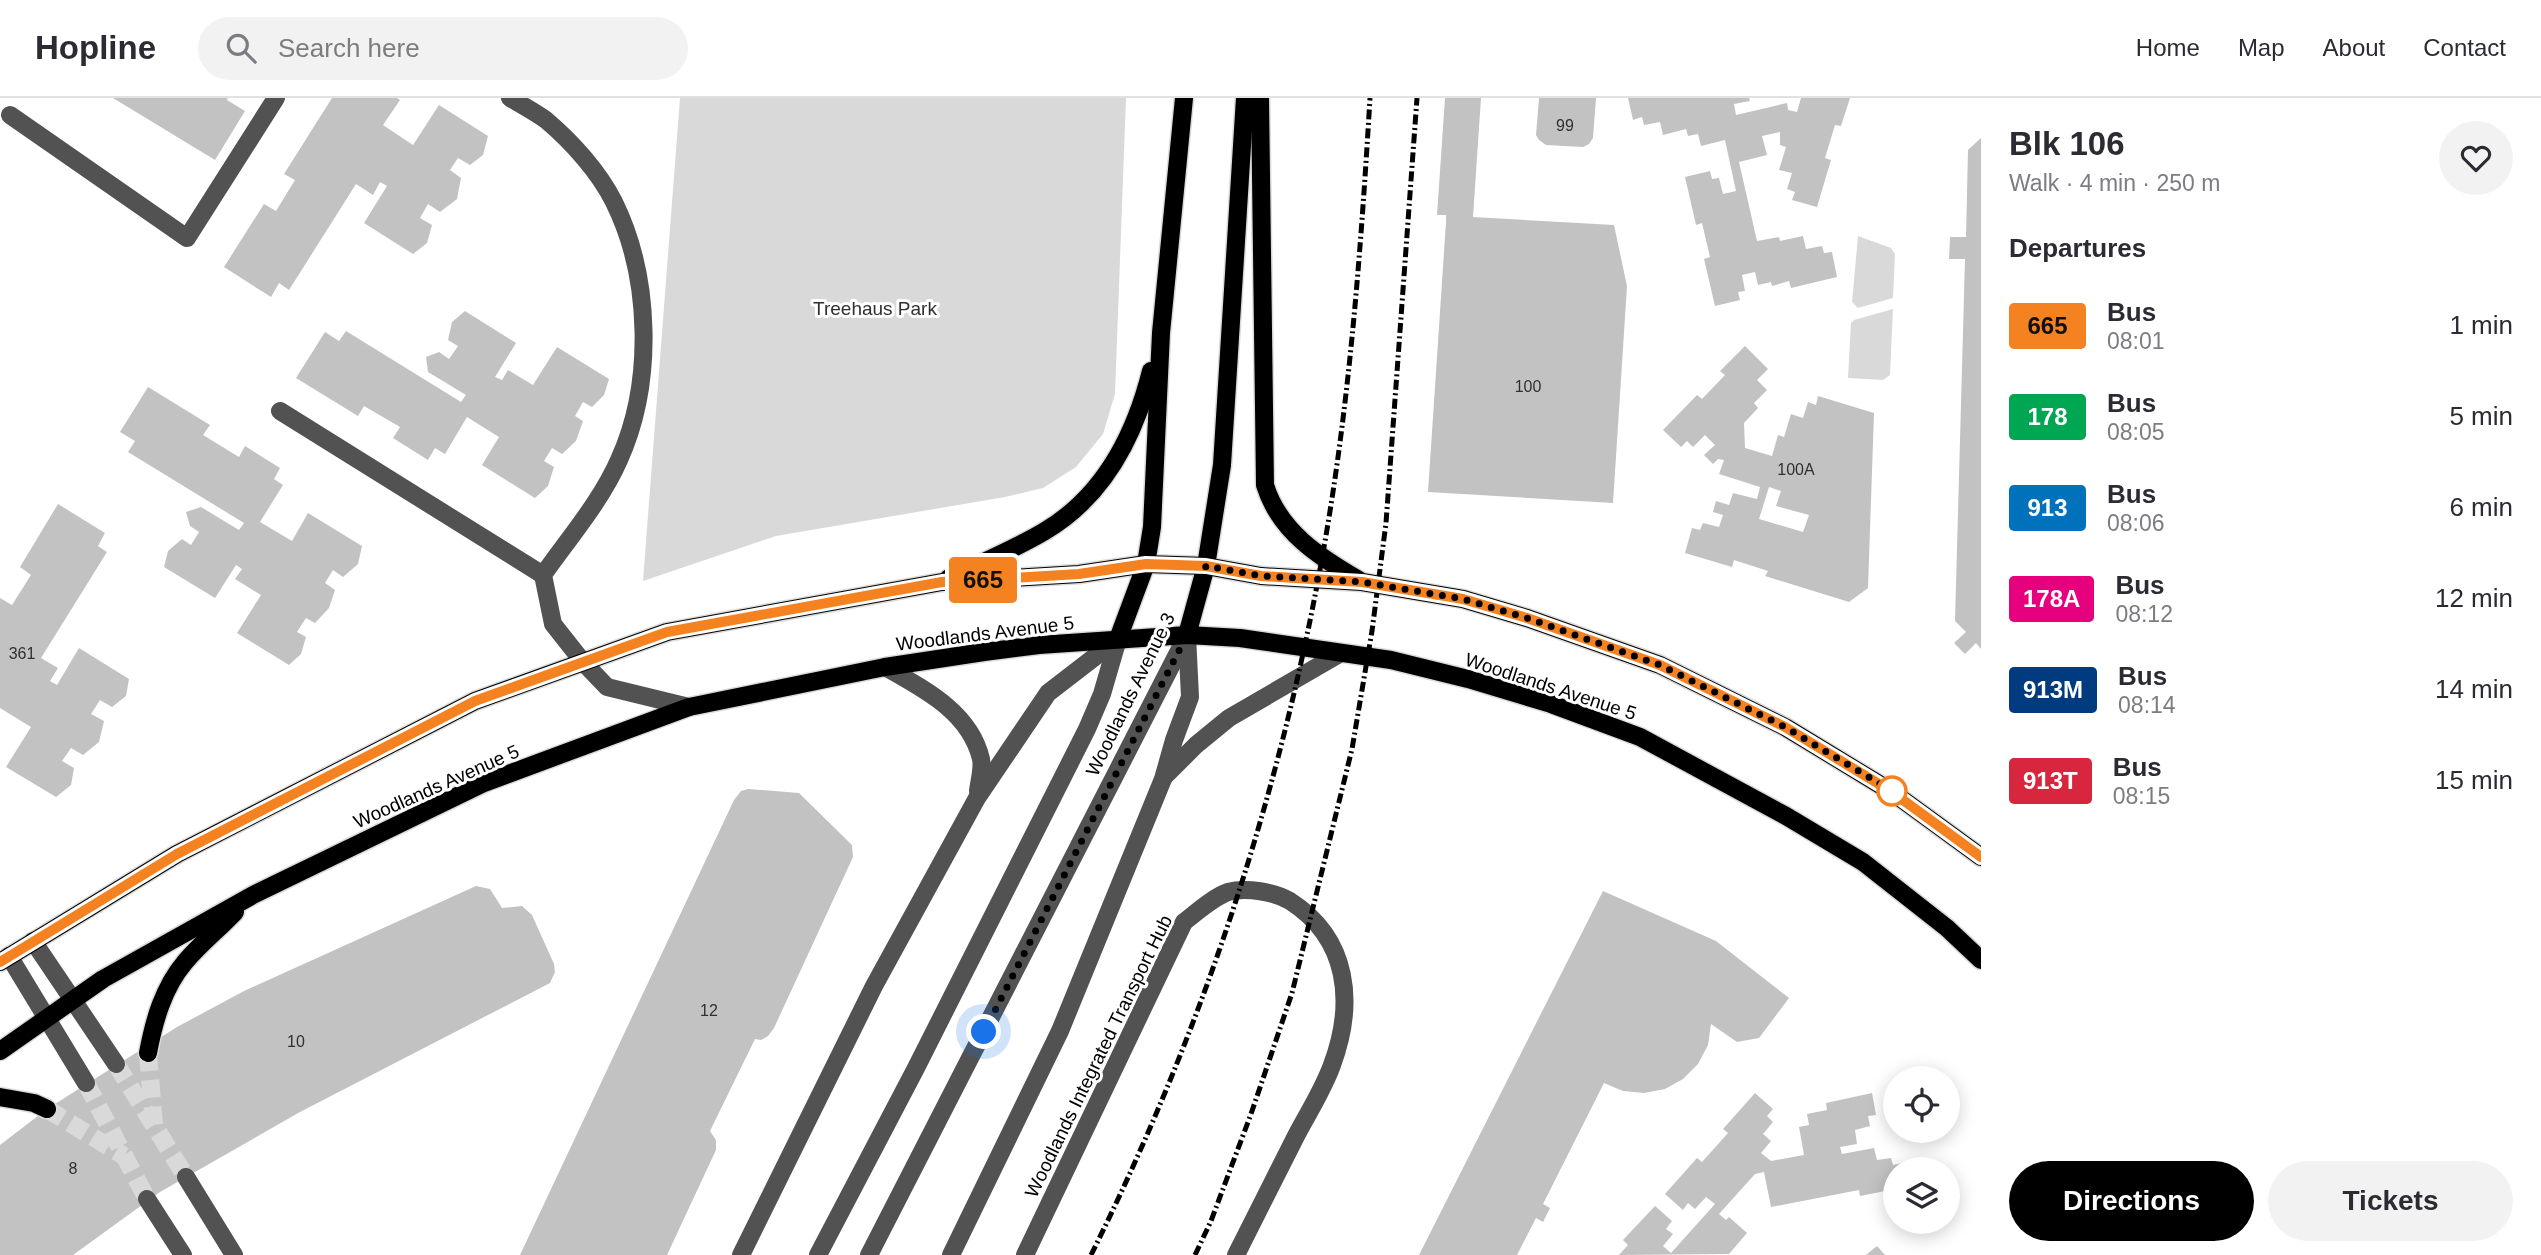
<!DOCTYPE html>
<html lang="en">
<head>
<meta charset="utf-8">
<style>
  body { margin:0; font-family:Arial,sans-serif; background:#f2f2f3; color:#2b2b33; height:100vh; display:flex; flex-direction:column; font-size:26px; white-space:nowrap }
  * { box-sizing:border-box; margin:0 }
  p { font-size:23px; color:#7c7c81 }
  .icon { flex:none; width:38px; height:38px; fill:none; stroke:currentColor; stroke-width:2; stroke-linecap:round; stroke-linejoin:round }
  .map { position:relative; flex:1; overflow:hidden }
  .sheet { display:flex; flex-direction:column; background:#fff; width:560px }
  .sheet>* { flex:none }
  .badge { padding:0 14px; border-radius:5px; font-size:24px; line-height:46px }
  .buttons { position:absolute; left:1883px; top:968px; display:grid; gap:14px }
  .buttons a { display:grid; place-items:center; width:77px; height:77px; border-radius:50%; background:#fff; box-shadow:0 4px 18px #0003; font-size:35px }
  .you { position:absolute; width:35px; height:35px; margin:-18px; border:5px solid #fff; border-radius:50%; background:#1a73e8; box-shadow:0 0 0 10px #1a73e833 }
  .map>.badge { position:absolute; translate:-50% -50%; box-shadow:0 0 0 4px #fff }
  h2 { padding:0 28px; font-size:26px; line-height:63px }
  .round { display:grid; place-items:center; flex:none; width:74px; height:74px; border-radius:37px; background:#f2f2f3 }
  .head { display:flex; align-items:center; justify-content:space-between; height:119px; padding:0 28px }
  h1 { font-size:33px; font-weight:700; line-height:52px }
  .primary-button { display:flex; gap:14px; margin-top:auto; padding:14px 28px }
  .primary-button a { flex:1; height:80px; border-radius:42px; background:#000; color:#fff; font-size:28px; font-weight:700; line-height:80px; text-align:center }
  .primary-button a+a { background:#f2f2f3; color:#2b2b33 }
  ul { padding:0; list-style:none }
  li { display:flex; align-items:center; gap:21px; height:91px; padding:0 28px }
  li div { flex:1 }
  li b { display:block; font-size:26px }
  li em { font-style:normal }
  li .badge { min-width:77px; font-weight:700; text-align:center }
  header { display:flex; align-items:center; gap:42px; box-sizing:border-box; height:98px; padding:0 35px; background:#fff; border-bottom:2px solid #e1e1e2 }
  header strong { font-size:33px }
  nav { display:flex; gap:38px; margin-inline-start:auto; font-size:24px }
  .search { width:490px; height:63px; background:#f2f2f3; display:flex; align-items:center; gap:18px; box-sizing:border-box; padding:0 24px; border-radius:38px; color:#7c7c81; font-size:26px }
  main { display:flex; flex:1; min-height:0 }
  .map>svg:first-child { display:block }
  .green { fill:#d9d9d9 }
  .building { fill:#c2c2c2; fill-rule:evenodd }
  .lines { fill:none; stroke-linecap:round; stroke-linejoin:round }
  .minor-tunnel { stroke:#d9d9d9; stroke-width:18; stroke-dasharray:18 9; stroke-linecap:butt }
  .major-tunnel { stroke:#d9d9d9; stroke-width:18; stroke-dasharray:18 9; stroke-linecap:butt }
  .major-casing { stroke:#dbdbdb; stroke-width:21 }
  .minor { stroke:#525252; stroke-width:18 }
  .major { stroke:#000; stroke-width:18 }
  .rail { stroke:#000; stroke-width:5; stroke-dasharray:10 3.5 2 3.5; stroke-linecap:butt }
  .line-casing { stroke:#fff; stroke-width:16 }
  .line { stroke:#f58220; stroke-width:10 }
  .walk { stroke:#000; stroke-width:7; stroke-dasharray:0 12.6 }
  .stop-dot { fill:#fff; stroke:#f58220; stroke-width:3.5 }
  .labels { text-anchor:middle; stroke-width:6; stroke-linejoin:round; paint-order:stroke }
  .number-label { font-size:16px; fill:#303030 }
  .park-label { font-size:19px; fill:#303030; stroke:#fff }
  .street-label { font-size:19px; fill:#000; stroke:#fff }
</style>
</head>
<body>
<header>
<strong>Hopline</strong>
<div class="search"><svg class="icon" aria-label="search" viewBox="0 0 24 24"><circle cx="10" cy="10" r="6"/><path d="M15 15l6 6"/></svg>Search here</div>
<nav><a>Home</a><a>Map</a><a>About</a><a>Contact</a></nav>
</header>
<main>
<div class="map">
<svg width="1981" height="1157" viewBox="0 0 1981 1157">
  <rect width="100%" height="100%" fill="#fff"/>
  <g class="green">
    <polygon points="680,0 1126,0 1115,296 1103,336 1076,369 1043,390 1005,399 776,438 643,483"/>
    <polygon points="1858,138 1891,150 1895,156 1893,200 1858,210 1852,204"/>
    <polygon points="1893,211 1890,277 1883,282 1848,280 1851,225 1854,222"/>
  </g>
  <g class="building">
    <polygon points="113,0 228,0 227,2 245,13 215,62"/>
    <polygon points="332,0 397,0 400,2 383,27 413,47 439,7 488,38 483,57 470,67 458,60 450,72 461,80 457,101 440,114 428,106 420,120 432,127 427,145 413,156 364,125 387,88 380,84 373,97 356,86 289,192 279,185 271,199 224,169 264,106 276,113 295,82 284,76"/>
    <polygon points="1445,0 1481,0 1473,119 1614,127 1627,188 1613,405 1428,394 1446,124 1446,117 1437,117"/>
    <polygon points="1539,0 1596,0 1593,40 1589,46 1583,49 1546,47 1539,42 1536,37"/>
    <polygon points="1628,0 1749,0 1750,3 1734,6 1736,17 1787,5 1788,12 1797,14 1801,0 1850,0 1841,28 1835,27 1825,60 1831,62 1817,109 1792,102 1795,94 1787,91 1792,75 1779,72 1786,49 1780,47 1780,34 1762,38 1767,57 1739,64 1757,143 1779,139 1780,143 1803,138 1806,151 1822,148 1824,155 1832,154 1837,179 1791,190 1789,183 1772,188 1771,184 1758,187 1755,174 1742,177 1745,193 1738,194 1740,202 1715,208 1704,161 1710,159 1702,125 1696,127 1685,79 1710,73 1712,81 1719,80 1723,96 1736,93 1725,42 1701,48 1698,36 1688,38 1686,31 1663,37 1660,24 1644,27 1642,19 1633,22"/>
    <polygon points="1981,40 1981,551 1976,545 1965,556 1954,545 1966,534 1955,523 1965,161 1949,161 1950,139 1966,139 1968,52"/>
    <polygon points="465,213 516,245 495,279 502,282 508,272 533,287 557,249 609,281 604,297 592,309 583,304 575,318 583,323 576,343 562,356 552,350 544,363 554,369 548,388 535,400 482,367 499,339 467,319 445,356 435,350 428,362 393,340 400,329 364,308 358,318 296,280 325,234 339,243 346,233 461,304 466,297 428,274 426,259 439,254 449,261 458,248 448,242 452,224"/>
    <path d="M1745 248 1768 271 1757 282 1767 292 1754 305 1758 310 1744 325 1745 350 1772 358 1778 337 1784 339 1791 316 1803 320 1808 304 1816 307 1818 298 1874 315 1868 490 1849 504 1765 478 1768 473 1734 462 1732 469 1685 455 1692 430 1700 432 1703 425 1719 429 1723 417 1713 414 1716 403 1729 407 1733 395 1757 401 1760 389 1719 376 1724 362 1718 361 1713 366 1704 357 1715 347 1705 337 1693 349 1687 343 1681 349 1663 332 1697 297 1702 301 1725 277 1720 273ZM1769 389 1781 393 1776 408 1809 417 1803 434 1759 421Z"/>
    <polygon points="148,289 210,327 203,337 239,359 245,348 280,370 274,381 283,387 260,424 292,443 308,415 362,448 358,466 343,479 333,472 325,485 335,492 329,510 315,525 306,520 297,534 306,539 301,556 289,567 237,535 261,497 235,481 242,471 236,467 215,500 164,469 168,453 182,441 191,447 199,434 190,428 186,414 201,409 239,432 244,425 128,354 135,343 120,334"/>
    <polygon points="58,406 105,435 98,448 107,454 41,560 58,570 50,583 57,587 79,550 129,581 126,598 112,609 100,602 91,616 104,623 99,644 83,657 71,650 62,663 74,670 71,687 56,699 6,669 31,629 0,610 0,500 12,507 31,477 20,469"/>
    <polygon points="748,691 799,695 852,747 853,759 774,930 768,938 761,942 755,941 710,1033 716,1042 716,1052 667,1157 520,1157 734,702 741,693"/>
    <polygon points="476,788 490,791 502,810 522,808 532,817 554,866 555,874 550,885 300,1014 160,1094 73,1157 0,1157 0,1047 47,1011 177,929 244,893"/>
    <polygon points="1603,793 1716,843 1789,900 1759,940 1737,944 1711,926 1708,947 1698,966 1683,981 1665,991 1644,995 1623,993 1604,985 1543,1106 1550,1110 1543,1124 1536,1120 1517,1157 1419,1157"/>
    <polygon points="1755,995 1773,1011 1767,1018 1773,1024 1763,1036 1771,1043 1761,1055 1771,1063 1804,1057 1799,1029 1809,1027 1807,1016 1827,1012 1826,1005 1872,995 1876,1017 1868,1018 1870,1028 1855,1032 1857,1046 1840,1049 1842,1056 1874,1050 1877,1062 1891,1060 1893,1067 1902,1065 1903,1071 1895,1071 1895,1091 1860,1098 1859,1092 1771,1109 1764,1074 1755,1076 1719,1116 1726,1122 1729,1119 1747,1135 1729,1156 1619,1157 1628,1147 1623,1142 1655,1108 1672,1123 1666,1131 1673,1136 1663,1148 1671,1155 1715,1106 1706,1099 1695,1111 1688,1105 1683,1112 1665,1096 1697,1060 1702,1064 1728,1035 1723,1031"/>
    <polygon points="1877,1148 1885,1157 1866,1157"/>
  </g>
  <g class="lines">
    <g class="minor-tunnel">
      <polyline points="116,966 186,1079"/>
      <polyline points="86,985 147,1101"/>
    </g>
    <g class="major-tunnel">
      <polyline points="148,955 154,1027"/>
      <polyline points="47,1011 124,1058"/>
    </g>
    <defs>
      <g id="major">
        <path d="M1260 0 1265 387C1279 433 1319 459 1359 482"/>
        <path d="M949 480C981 465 1015 451 1045 433 1104 398 1135 337 1151 273"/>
        <polyline points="1187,537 1206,468 1222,367 1245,0"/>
        <polyline points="1118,541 1146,466 1152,429 1161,235 1184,0"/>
        <polyline points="0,864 177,756 475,603 667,534 942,484 1079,476 1146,466 1206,468 1261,478 1362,484 1463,501 1527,520 1660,567 1785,629 1892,694 1981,759"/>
        <polyline points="0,953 103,881 253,797 484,685 689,609 885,569 984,554 1039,547 1187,537 1240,540 1391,562 1468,581 1551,606 1640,639 1786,718 1863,764 1947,830 1981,862"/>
        <path d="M148 955C154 923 163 890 185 864 200 846 219 831 235 814"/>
        <polyline points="0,999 34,1005 47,1011"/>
      </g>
    </defs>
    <use href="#major" class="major-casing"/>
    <g class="minor">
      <path d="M510 0C522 7 535 14 546 22 572 44 599 74 614 104 651 179 654 285 619 362 601 403 569 440 543 477L553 526 583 564 607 589 689 609"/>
      <polyline points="10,17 187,140 276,0"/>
      <polyline points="280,313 543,477"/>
      <path d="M885 569C924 591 970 614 981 661 983 670 979 684 978 693"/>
      <polyline points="1165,678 1196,647 1229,620 1341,555"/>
      <polyline points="33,843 116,966"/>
      <polyline points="9,858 86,985"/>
      <polyline points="186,1079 234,1157"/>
      <polyline points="147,1101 183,1157"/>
      <polyline points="741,1157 874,888 977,700 1048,595 1118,541"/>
      <polyline points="818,1157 916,970 1087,631 1102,596 1118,541"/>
      <polyline points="869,1157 1187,537"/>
      <polyline points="951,1157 1060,933 1163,681 1174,642 1190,599 1187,537"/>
      <path d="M1025 1157 1184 824C1197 814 1212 800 1228 794 1246 789 1275 794 1290 803 1349 841 1355 905 1332 967 1323 992 1308 1015 1296 1038 1276 1078 1256 1117 1236 1157"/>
    </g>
    <use href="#major" class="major"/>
    <g class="rail">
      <path d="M1091 1157C1202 934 1281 695 1324 449 1350 301 1361 150 1370 0"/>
      <polyline points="1195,1157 1211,1123 1251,1016 1292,895 1352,651 1372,533 1386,425 1417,0"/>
    </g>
  </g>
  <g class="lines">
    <defs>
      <polyline id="line" points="0,864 177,756 475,603 667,534 942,484 1079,476 1146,466 1206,468 1261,478 1362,484 1463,501 1527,520 1660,567 1785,629 1892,694 1981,759"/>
    </defs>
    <use href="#line" class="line-casing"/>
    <use href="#line" class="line"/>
    <polyline class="walk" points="984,934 1187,537 1206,468 1261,478 1362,484 1463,501 1527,520 1660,567 1785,629 1892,693"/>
  </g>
  <circle class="stop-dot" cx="1892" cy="693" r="14"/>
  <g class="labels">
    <g class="number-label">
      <text x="1565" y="33">99</text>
      <text x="1528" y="294">100</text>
      <text x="1796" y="377">100A</text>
      <text x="22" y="561">361</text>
      <text x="709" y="918">12</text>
      <text x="296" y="949">10</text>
      <text x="73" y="1076">8</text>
    </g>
    <g class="park-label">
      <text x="875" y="217">Treehaus Park</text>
    </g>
    <g class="street-label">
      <text transform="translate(985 535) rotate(-7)" y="7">Woodlands Avenue 5</text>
      <text transform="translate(1551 588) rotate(18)" y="7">Woodlands Avenue 5</text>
      <text transform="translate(1130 596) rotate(-64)" y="7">Woodlands Avenue 3</text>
      <text transform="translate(436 688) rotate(-24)" y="7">Woodlands Avenue 5</text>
      <text transform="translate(1098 958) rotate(-64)" y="7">Woodlands Integrated Transport Hub</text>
    </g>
  </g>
</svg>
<div class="buttons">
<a><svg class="icon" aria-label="locate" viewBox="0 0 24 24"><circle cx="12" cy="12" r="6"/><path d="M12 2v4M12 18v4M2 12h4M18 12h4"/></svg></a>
<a><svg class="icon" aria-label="layers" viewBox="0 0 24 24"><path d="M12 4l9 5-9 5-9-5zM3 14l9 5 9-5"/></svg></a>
</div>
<div class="you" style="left:984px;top:934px"></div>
<b class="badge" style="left:983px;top:482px;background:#f58220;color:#111">665</b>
</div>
<section class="sheet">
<div class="head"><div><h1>Blk 106</h1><p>Walk · 4 min · 250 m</p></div><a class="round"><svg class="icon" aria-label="heart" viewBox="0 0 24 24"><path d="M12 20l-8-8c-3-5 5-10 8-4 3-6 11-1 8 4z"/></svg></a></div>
<h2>Departures</h2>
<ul>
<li><span class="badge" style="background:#f58220;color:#111">665</span><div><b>Bus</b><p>08:01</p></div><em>1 min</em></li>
<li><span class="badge" style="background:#00a651;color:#fff">178</span><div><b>Bus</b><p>08:05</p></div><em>5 min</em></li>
<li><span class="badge" style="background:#0072bc;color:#fff">913</span><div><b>Bus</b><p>08:06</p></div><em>6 min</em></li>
<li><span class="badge" style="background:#e6007e;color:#fff">178A</span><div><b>Bus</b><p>08:12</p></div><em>12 min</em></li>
<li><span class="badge" style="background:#003b80;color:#fff">913M</span><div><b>Bus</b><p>08:14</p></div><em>14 min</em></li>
<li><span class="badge" style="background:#d7263d;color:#fff">913T</span><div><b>Bus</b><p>08:15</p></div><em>15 min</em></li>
</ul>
<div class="primary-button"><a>Directions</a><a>Tickets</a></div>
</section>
</main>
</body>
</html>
